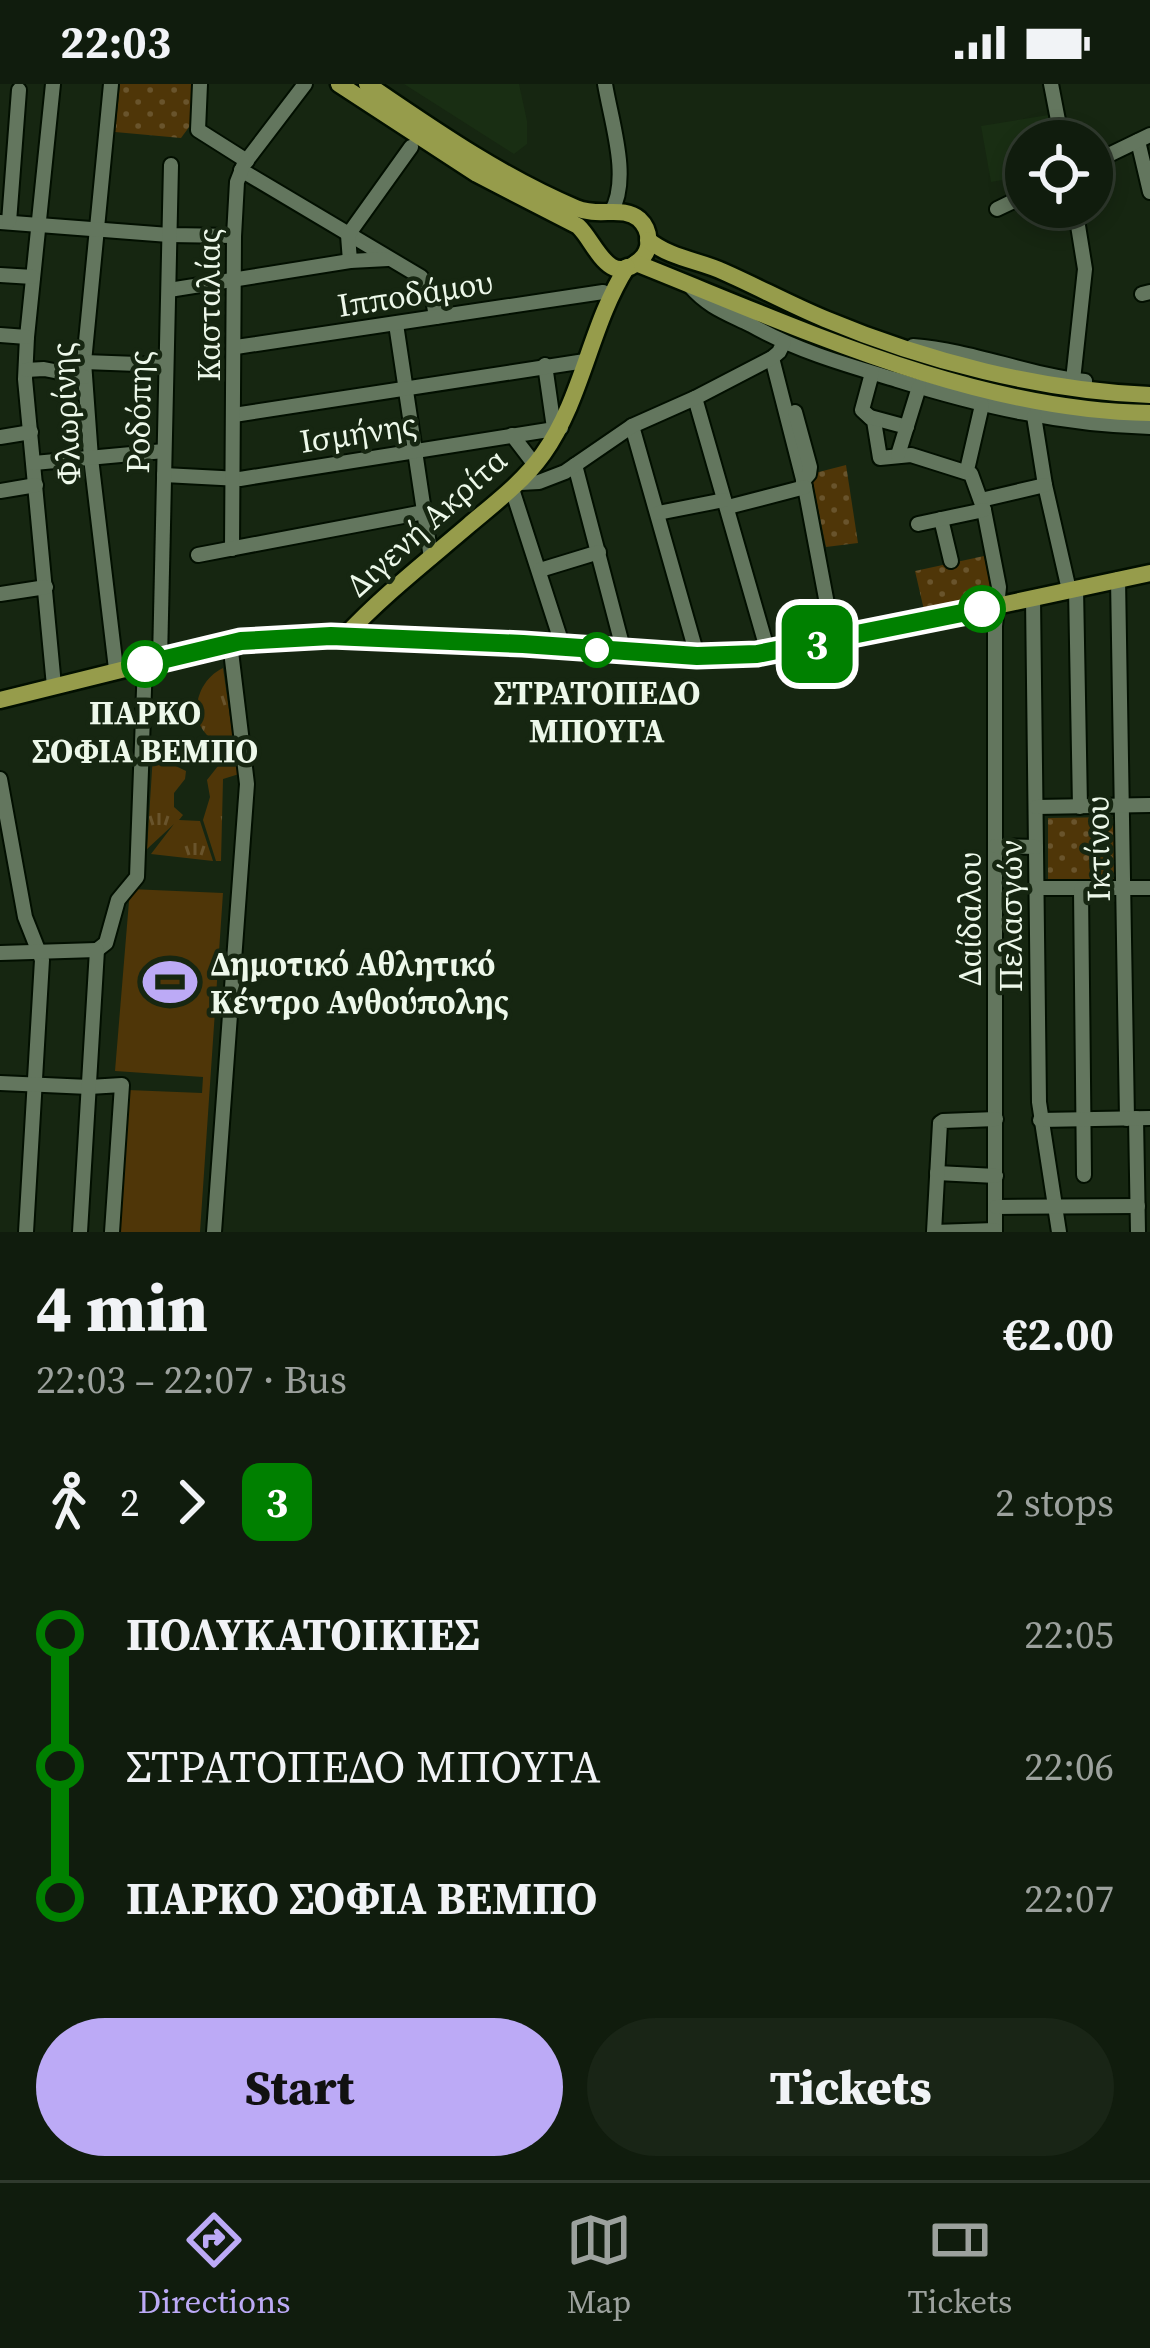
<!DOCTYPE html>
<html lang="en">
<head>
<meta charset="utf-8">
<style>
  body { margin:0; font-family:"Source Serif 4",serif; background:#192516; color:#f1f3f6; height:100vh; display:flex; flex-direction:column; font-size:45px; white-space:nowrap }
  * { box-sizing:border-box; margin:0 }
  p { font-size:39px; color:#9ca19d }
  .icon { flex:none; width:66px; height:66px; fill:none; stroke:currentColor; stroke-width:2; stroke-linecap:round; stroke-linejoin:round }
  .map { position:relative; height:1148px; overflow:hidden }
  .panel { display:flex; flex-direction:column; background:#101c0d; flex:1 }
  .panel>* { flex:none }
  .badge { padding:0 24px; border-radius:18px; font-size:42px; line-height:78px }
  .controls { position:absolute; left:1005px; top:36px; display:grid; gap:24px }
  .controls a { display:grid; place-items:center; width:108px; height:108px; border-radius:50%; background:#101c0d; box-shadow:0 6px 18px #0003,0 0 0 3px #303a2e; font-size:60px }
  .map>.badge { position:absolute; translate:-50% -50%; box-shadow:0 0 0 6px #fff }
  .legs { display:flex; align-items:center; gap:18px; height:132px; padding:0 36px; font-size:39px }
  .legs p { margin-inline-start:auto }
  .summary { display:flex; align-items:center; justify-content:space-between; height:204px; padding:0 36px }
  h1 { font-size:66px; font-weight:800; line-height:90px }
  .button { display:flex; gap:24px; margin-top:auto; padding:24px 36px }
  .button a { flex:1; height:138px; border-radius:72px; background:#bcaaf6; color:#111; font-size:48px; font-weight:800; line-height:138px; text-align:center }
  .button a+a { background:#192516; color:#f1f3f6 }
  ul { padding:0 36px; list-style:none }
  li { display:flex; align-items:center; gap:42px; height:132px; font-size:45px }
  li i { display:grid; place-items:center; width:18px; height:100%; margin:0 15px; background:currentColor }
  li i::after { content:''; width:30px; height:30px; margin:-15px; border:9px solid; border-radius:50%; background:#101c0d }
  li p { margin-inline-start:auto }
  li:first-child i { background:linear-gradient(#0000 50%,currentColor 0) }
  li:last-child i { background:linear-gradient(currentColor 50%,#0000 0) }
  .status { display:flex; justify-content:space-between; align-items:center; height:84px; padding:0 60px; background:#101c0d; direction:ltr }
  .status svg { height:33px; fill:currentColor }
  .tab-bar { display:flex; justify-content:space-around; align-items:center; height:168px; border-top:3px solid #303a2e; background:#101c0d; font-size:33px; color:#9ca19d }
  .tab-bar a { display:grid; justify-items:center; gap:6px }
  .tab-bar .on { color:#bcaaf6 }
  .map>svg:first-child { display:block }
  .built { fill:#192e13 }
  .grass { fill:url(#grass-tufts) }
  .park { fill:url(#park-dots) }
  .garden { fill:#4f3608 }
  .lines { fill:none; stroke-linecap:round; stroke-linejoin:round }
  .minor-casing { stroke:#020f00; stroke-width:18 }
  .major-casing { stroke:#020f00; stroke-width:21 }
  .minor { stroke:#63765e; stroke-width:14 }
  .major { stroke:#969c4b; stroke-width:16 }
  .line-1-casing { stroke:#fff; stroke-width:27 }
  .line-1 { stroke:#008000; stroke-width:18 }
  .stop-1-dot { fill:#fff; stroke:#008000; stroke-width:6 }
  .labels { text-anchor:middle; stroke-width:9; stroke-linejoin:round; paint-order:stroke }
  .street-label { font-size:33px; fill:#edf8ea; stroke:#162611 }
  .stop-label { font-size:33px; font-weight:bold; fill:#edf8ea; stroke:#162611 }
  .poi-label { font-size:33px; font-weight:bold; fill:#edf8ea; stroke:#162611; text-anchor:start }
</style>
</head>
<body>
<div class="status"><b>22:03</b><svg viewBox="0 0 49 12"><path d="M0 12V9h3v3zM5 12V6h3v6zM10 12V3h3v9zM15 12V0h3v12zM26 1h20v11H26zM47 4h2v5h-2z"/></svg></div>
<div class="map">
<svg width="1150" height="1148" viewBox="0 0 1150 1148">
  <defs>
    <pattern id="grass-tufts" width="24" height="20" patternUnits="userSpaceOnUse" patternTransform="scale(3)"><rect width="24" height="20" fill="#4f3608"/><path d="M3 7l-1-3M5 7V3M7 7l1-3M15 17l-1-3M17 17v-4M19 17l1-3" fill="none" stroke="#69542c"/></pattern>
    <pattern id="park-dots" width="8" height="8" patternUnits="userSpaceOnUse" patternTransform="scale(3)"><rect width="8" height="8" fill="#4f3608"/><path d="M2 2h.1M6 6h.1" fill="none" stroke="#69542c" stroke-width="1.8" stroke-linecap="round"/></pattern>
  </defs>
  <rect width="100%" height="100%" fill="#162611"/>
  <g class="built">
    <polygon points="404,0 519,0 527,37 527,60 514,70"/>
    <polygon points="1048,31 1053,57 1026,57 1026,92 991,98 981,42"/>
  </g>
  <g class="grass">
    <path d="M223 584 234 661C186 660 187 601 223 584Z"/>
    <polygon points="236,670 239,690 223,695 221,777 216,777 203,736 210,713 207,696 222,677"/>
    <polygon points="153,671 186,687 185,695 174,709 174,723 183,731 179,736 200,737 213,777 151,770 174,740 147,765"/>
  </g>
  <g class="park">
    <polygon points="120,0 195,0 195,35 181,54 115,48"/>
    <polygon points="846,381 858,459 826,463 811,390"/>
    <polygon points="984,472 992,511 924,526 915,487"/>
    <polygon points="1115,733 1116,800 1048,801 1048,734"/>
  </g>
  <polygon class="garden" points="130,805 223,809 200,1148 118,1148 128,1006 202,1009 203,993 115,987"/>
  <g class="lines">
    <defs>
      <g id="minor">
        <polyline points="53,0 27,253 25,295 54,602"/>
        <polyline points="111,0 84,278 91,374 116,585"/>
        <polyline points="200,0 198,46 247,77"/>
        <path d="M605 0C611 37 631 95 611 128"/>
        <polyline points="1051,0 1062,57"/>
        <polyline points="1138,57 1150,108"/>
        <polyline points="1092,79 1150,51"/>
        <polyline points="241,86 421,193 432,209 436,233"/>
        <polyline points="997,125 1026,111"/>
        <polyline points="0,138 169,151 234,152"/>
        <polyline points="9,138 19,6"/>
        <polyline points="350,177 348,151 411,63"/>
        <polyline points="0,191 33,193"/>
        <path d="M690 202C708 223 727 229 751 241 797 267 847 281 897 296 981 322 1062 341 1150 343"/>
        <polyline points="169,206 350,177 388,175"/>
        <polyline points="1142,210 1150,208"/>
        <polyline points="396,240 431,474"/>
        <polyline points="0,251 27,253"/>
        <path d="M913 262C971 266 1027 291 1085 297"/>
        <polyline points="236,263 603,208"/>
        <polyline points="772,274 805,403 834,557"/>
        <polyline points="84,278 165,281"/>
        <polyline points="545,281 554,344"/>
        <polyline points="26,286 44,285 85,293"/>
        <polyline points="872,289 862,326 874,337 880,374 911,371 971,390 984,426 999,503 995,542 995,1148"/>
        <polyline points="1073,296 1085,185 1075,123"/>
        <polyline points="695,314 768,568"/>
        <polyline points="795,328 810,383 809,390 803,397"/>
        <polyline points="234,331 585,277"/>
        <polyline points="1034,332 1045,401 1069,506"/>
        <polyline points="870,333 907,343"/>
        <polyline points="632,342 697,571"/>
        <polyline points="512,351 535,381"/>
        <polyline points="0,353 31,348"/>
        <polyline points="898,371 919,303"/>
        <polyline points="34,379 164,367"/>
        <polyline points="575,381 624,568"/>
        <polyline points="967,386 982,321"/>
        <polyline points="164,391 240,395 561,344"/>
        <polyline points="520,399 539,398 565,388 632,342 695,314 772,274 779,268 784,258"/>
        <polyline points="512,405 563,563"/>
        <polyline points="0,407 36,401"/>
        <polyline points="981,416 1045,401"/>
        <polyline points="728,423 805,403"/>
        <polyline points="658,429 724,416"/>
        <polyline points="941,435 951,477"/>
        <polyline points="918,440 984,426"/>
        <polyline points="232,465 234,152 237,98 244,80 305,0"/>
        <polyline points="198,471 424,428"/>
        <polyline points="540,486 599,468"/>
        <polyline points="1118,495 1127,1035"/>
        <polyline points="1076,504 1080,723"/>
        <polyline points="0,510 46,503"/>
        <polyline points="1033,514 1039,1018 1059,1148"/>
        <polyline points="160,576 171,81"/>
        <polyline points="0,695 25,833 42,876 26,1148"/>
        <polyline points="1036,723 1150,721"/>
        <polyline points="995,762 1036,763"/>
        <polyline points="1036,804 1150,804"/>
        <polyline points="1081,805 1084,1091"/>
        <polyline points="97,866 106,859 118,816 137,793 145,579"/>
        <polyline points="0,869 97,866"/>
        <polyline points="0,999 89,1003 122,1001 112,1148"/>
        <polyline points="1136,1034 1138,1148"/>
        <polyline points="1040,1036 1150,1034"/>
        <polyline points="937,1089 996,1092"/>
        <polyline points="996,1123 1138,1122"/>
        <polyline points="995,1146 934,1148 940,1039 943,1037 996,1035"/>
        <polyline points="80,1148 97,866"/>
        <polyline points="214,1148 247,700 230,559"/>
      </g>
      <g id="major">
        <path d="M339 0 477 90 578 142C595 157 608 205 640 176 652 166 651 146 639 135 623 121 599 134 576 124 502 93 433 45 367 0"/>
        <path d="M648 156C672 175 698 176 724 188 758 203 791 221 825 235 925 277 1042 307 1150 311"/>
        <path d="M636 179C797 243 974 327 1150 329"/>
        <path d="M344 553C382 512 427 477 469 441 495 419 523 398 543 370 583 314 590 241 627 183"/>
        <polyline points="0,616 230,559 277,554 331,552 523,560 697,571 757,570 894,544 1150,489"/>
      </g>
    </defs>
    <use href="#minor" class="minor-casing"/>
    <use href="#major" class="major-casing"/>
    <use href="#minor" class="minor"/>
    <use href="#major" class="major"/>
  </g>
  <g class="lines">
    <defs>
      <polyline id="line-1" points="145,580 241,557 331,552 523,560 697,572 757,570 982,525"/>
    </defs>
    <use href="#line-1" class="line-1-casing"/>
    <use href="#line-1" class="line-1"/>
  </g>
  <defs>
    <symbol id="stadium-bare" viewBox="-9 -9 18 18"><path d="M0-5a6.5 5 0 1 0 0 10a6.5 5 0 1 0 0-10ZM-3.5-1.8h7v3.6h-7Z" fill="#bcaaf6" stroke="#162611" stroke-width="2.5" paint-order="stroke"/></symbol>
  </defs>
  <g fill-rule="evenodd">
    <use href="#stadium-bare" x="132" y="860" width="76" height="76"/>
  </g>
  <g class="stop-1-dot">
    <circle cx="982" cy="525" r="21"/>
    <circle cx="597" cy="566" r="15"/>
    <circle cx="145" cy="580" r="21"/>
  </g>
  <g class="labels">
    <g class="street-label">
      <text transform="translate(415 209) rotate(-9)" y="12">Ιπποδάμου</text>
      <text transform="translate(208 221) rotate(-90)" y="12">Κασταλίας</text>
      <text transform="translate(138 328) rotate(-89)" y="12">Ροδόπης</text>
      <text transform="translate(65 330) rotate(-93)" y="12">Φλωρίνης</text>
      <text transform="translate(358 348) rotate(-9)" y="12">Ισμήνης</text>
      <text transform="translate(426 438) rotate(-42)" y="12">Διγενή Ακρίτα</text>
      <text transform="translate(1097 765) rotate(-91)" y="12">Ικτίνου</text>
      <text transform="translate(1010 832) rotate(-90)" y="12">Πελασγών</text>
      <text transform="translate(969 835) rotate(-90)" y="12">Δαίδαλου</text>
    </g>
    <g class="stop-label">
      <text x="597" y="620">ΣΤΡΑΤΟΠΕΔΟ<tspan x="597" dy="38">ΜΠΟΥΓΑ</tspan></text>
      <text x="145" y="640">ΠΑΡΚΟ<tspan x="145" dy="38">ΣΟΦΙΑ ΒΕΜΠΟ</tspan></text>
    </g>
    <g class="poi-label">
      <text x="210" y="891">Δημοτικό Αθλητικό<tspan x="210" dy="38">Κέντρο Ανθούπολης</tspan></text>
    </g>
  </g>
</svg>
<div class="controls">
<a><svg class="icon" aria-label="locate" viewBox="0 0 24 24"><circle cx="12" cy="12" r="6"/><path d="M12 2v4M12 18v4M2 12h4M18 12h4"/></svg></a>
</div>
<b class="badge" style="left:817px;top:560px;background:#008000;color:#fff">3</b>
</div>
<section class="panel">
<div class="summary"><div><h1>4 min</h1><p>22:03 – 22:07 · Bus</p></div><b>€2.00</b></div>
<div class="legs"><svg class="icon" aria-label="walk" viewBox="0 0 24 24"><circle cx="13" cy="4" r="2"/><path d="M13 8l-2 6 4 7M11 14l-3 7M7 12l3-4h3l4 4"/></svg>2<svg class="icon" aria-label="forward" viewBox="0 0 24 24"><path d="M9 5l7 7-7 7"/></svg><b class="badge" style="background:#008000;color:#fff">3</b><p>2 stops</p></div>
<ul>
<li><i style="color:#008000"></i><b>ΠΟΛΥΚΑΤΟΙΚΙΕΣ</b><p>22:05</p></li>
<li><i style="color:#008000"></i><span>ΣΤΡΑΤΟΠΕΔΟ ΜΠΟΥΓΑ</span><p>22:06</p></li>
<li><i style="color:#008000"></i><b>ΠΑΡΚΟ ΣΟΦΙΑ ΒΕΜΠΟ</b><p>22:07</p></li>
</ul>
<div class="button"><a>Start</a><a>Tickets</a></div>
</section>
<nav class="tab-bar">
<a class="on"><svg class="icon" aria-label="directions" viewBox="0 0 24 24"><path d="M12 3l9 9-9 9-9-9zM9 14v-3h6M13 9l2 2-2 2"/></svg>Directions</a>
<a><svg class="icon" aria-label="map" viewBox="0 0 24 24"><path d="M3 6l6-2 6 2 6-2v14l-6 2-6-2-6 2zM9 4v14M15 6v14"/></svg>Map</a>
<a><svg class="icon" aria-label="tickets" viewBox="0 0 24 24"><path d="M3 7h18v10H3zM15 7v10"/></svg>Tickets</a>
</nav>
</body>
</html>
